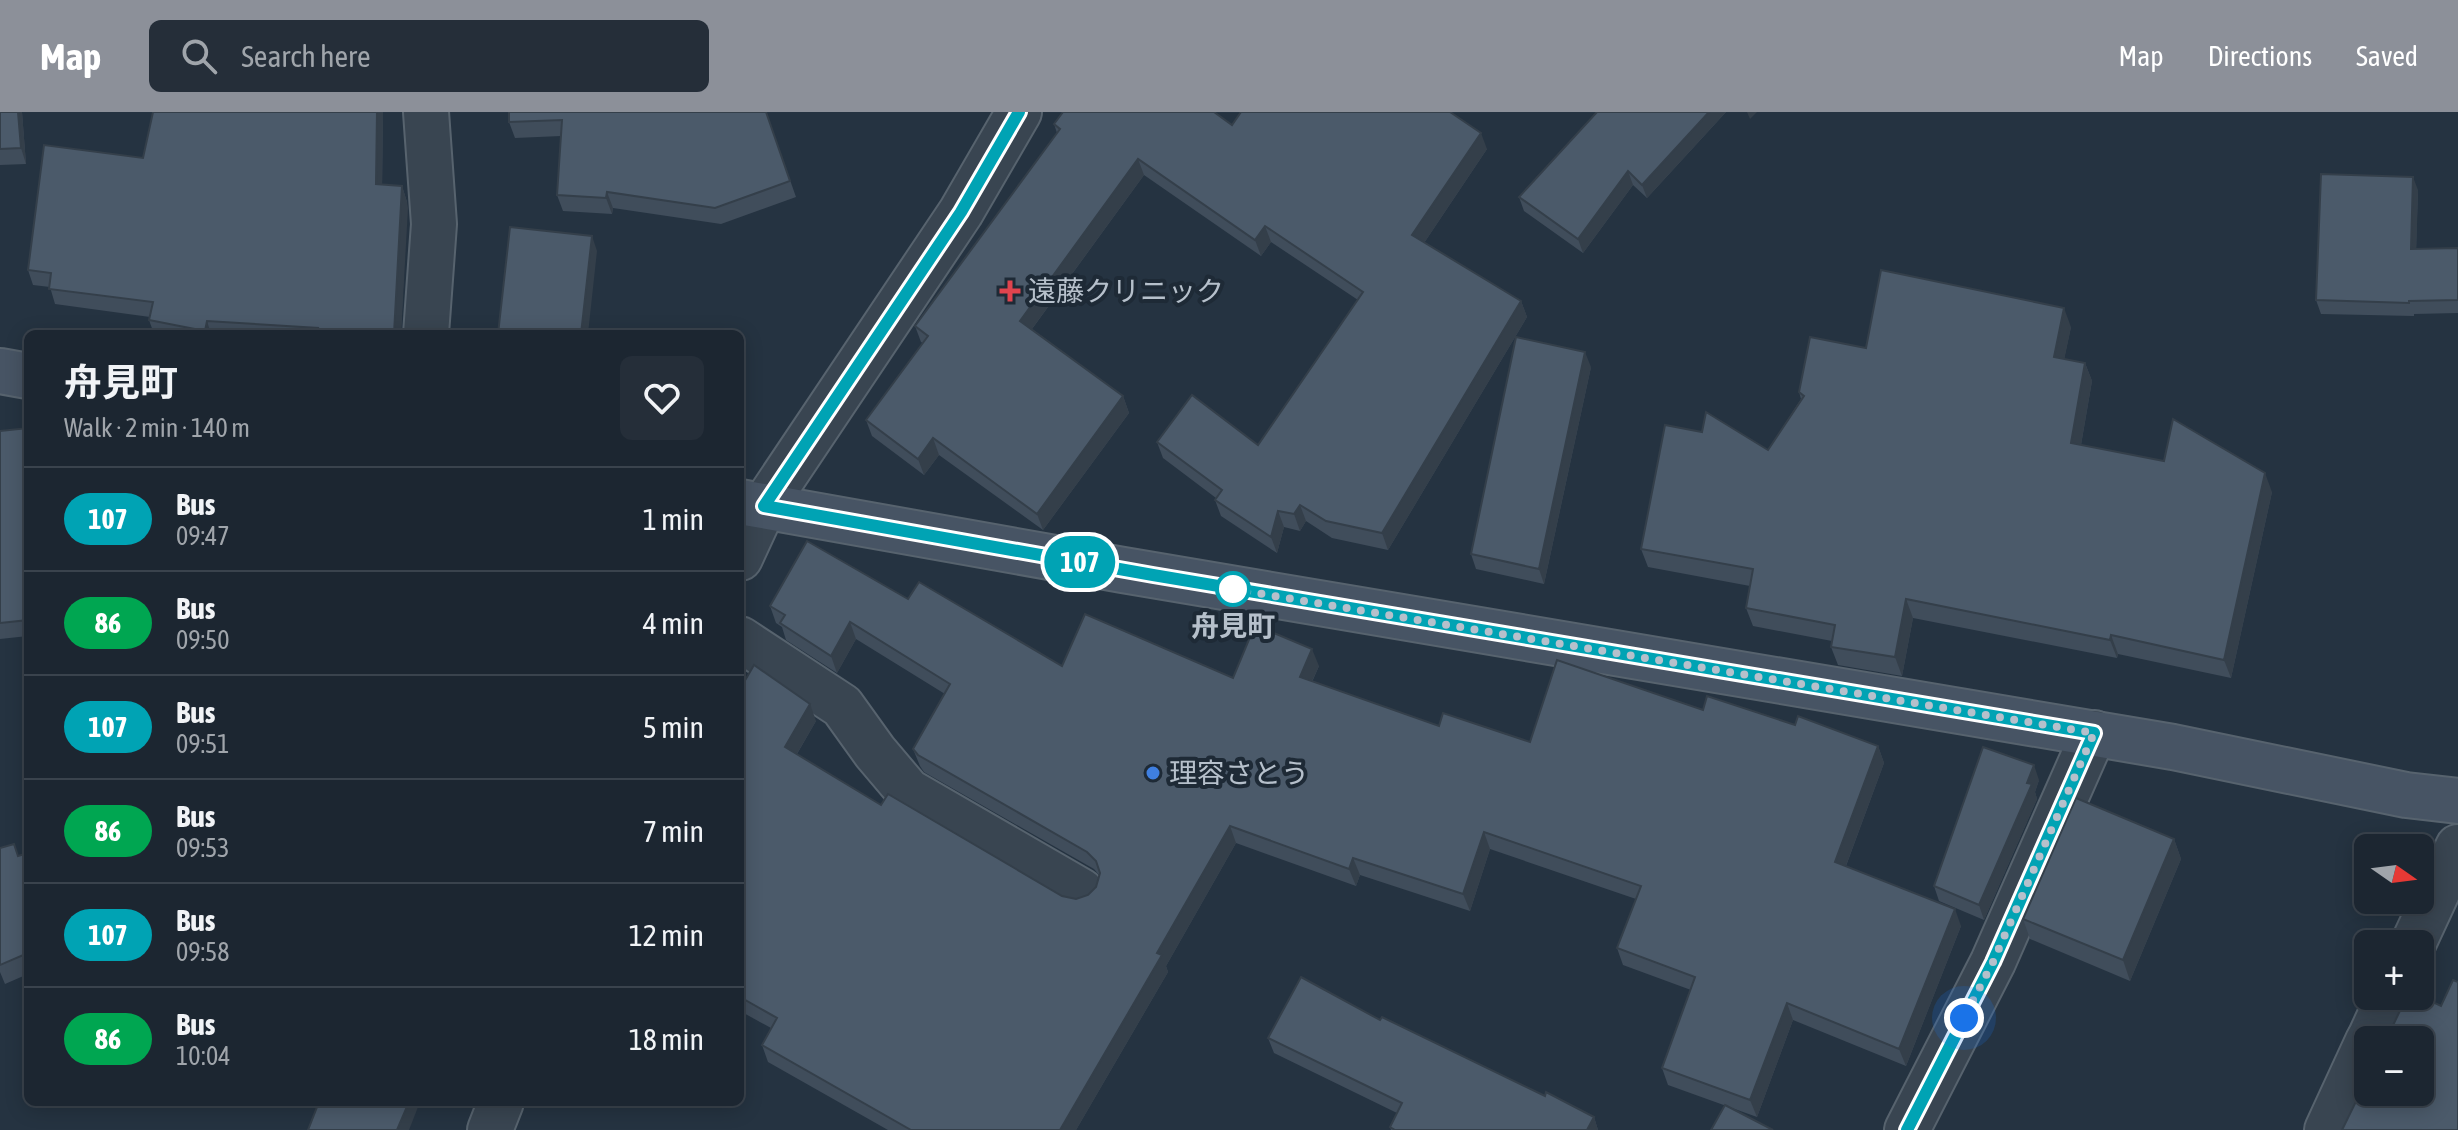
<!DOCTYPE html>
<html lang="en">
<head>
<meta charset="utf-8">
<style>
  body { margin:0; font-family:"Asap Condensed","Noto Sans JP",sans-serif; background:#252e39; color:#f1f3f6; height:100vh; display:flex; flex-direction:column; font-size:30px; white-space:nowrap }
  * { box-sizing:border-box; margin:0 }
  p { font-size:26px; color:#a0a5ab }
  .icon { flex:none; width:44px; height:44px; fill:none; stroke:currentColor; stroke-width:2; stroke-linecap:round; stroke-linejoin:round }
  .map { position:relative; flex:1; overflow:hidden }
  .sheet { position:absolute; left:24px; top:218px; width:720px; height:776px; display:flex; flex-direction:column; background:#1c2631; border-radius:12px; box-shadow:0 4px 20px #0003,0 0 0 2px #3a434d }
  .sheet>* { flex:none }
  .badge { padding:0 16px; border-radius:26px; font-size:28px; line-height:52px }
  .needle { width:52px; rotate:104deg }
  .tools { position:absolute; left:2354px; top:722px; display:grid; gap:16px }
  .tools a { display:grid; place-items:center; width:80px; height:80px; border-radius:12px; background:#1c2631; box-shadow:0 4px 20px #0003,0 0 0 2px #3a434d; font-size:40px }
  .you { position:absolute; width:40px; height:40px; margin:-20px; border:6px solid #fff; border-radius:50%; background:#1a73e8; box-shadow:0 0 0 12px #1a73e833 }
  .map>.badge { position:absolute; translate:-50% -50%; box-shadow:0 0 0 4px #fff }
  .round { display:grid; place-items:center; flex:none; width:84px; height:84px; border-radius:12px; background:#252e39 }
  .headline { display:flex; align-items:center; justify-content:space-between; height:136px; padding:0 40px }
  h1 { font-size:38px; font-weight:700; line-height:60px }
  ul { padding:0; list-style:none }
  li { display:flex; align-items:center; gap:24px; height:104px; padding:0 40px; border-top:2px solid #3a434d }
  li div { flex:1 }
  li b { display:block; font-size:30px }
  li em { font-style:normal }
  li .badge { min-width:88px; font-weight:700; text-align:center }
  header { display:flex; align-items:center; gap:48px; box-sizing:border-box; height:112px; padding:0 40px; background:#8c9099; color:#fff }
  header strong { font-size:38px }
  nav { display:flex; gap:44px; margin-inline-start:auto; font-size:28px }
  .search { width:560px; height:72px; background:#252e39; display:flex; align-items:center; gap:20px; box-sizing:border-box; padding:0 28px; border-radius:12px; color:#a0a5ab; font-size:30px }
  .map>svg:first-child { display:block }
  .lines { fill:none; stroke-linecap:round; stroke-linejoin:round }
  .street-casing { stroke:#57636e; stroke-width:48 }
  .secondary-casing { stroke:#57636e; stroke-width:48 }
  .street { stroke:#394551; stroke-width:44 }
  .secondary { stroke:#475464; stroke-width:44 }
  .wall { fill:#404d5b }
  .shaded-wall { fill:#343f4a }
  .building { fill:#4b5a6a; stroke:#343f4a; stroke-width:2 }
  .line-casing { stroke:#fff; stroke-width:18 }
  .line { stroke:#00a3b4; stroke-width:12 }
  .walk { stroke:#b6c0cb; stroke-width:8; stroke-dasharray:0 14.4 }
  .health-dot { fill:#e0444e; stroke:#1e2a36; stroke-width:3 }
  .stop-dot { fill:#fff; stroke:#00a3b4; stroke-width:4 }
  .shop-dot { fill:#3f7fe0; stroke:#1e2a36; stroke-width:3 }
  .labels { text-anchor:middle; stroke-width:8; stroke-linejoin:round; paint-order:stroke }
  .poi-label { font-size:28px; fill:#b6c0cb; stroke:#1e2a36; text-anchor:start }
  .stop-label { font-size:28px; font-weight:bold; fill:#b6c0cb; stroke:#1e2a36 }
</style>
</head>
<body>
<header>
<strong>Map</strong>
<div class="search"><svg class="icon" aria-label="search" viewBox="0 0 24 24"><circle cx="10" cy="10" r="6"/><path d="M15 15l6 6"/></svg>Search here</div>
<nav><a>Map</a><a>Directions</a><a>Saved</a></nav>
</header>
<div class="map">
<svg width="2458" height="1018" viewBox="0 0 2458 1018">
  <rect width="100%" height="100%" fill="#253341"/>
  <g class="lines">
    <defs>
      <g id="street">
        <polyline points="426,222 434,112 426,0"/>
        <polyline points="740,446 764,394 961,100 1019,0"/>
        <polyline points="740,527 842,594 875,640 908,679 1081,779"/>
        <polyline points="2413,832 2458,735"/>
        <polyline points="2369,928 2389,884"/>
        <polyline points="490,1018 501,990"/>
        <polyline points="1907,1018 1993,850 2094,621"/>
        <polyline points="2327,1018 2368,929"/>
      </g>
      <g id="secondary">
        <polyline points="0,259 28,264"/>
        <polyline points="740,390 1123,458 2173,635 2406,683 2458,689"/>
      </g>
    </defs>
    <use href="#street" class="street-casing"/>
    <use href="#secondary" class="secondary-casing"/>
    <use href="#street" class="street"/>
    <use href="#secondary" class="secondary"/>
  </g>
  <g class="wall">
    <polygon points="0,0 22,0 26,52 0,53"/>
    <polygon points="383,0 382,73 402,74 407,90 401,222 154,222 149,208 150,205 55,192 50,175 33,173 28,158 143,46"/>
    <polygon points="766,0 796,85 721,112 613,96 612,102 563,99 557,83 561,24 515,26 509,10"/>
    <polygon points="1597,0 1726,0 1647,86 1633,73 1583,141 1524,99 1519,85"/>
    <polygon points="1054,12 1232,13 1487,37 1424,131 1521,189 1527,205 1388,438 1332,426 1306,409 1300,419 1284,415 1277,441 1221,404 1215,388 1216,386 1163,346 1157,330 1258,333 1358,188 1271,130 1261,144 1144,63 1032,217 1123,284 1129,301 1043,418 939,343 924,363 872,324 866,308 923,231 921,230 915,214 1057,21"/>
    <polygon points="2418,78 2416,137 2458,136 2458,201 2414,202 2414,204 2321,202 2316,188"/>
    <polygon points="2071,215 2064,247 2085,251 2092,269 2081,333 2272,380 2231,566 2118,542 2117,546 1913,506 1902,564 1838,553 1831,535 1832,529 1753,514 1746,496 1750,474 1648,455 1641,437 1768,338 1801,287 1799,280 1866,236"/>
    <polygon points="1591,255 1544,472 1476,457 1471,442"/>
    <polygon points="28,316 28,524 0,527 0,319"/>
    <polygon points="908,487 1062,554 1233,566 1319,554 1312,570 1439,614 1530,630 1703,598 1795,613 1878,634 1884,651 1846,754 1961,814 1906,954 1793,908 1757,1005 1668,973 1662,956 1691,878 1623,853 1617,836 1636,787 1490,737 1470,799 1360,763 1356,774 1236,731 1166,854 1168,860 1076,1018 888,1018 768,950 762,933 771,916 740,899 740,577 816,609 797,642 881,693 1062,784 1076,787 1088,783 1096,775 1099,763 1094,757 924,660 920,654 913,637 945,582 856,527 837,561 786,528 782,515 776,511 770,494"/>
    <polygon points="2039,668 2035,680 2037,687 1984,808 1939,789 1934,774"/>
    <polygon points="2174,727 2181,747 2130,869 2030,827 2023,807"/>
    <polygon points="0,736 18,744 28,741 28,862 5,872 0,860"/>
    <polygon points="1380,908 1545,984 1594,1005 1598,1018 1391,1018 1390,1015 1397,1001 1274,941 1268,926"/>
  </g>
  <g class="shaded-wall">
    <polygon points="18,0 22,0 26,52 21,36"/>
    <polygon points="377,0 383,0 382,88 376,72"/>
    <polygon points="1709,0 1726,0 1647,86 1642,73"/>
    <polygon points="1747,0 1757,0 1750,7"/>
    <polygon points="1481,21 1487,37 1418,140 1412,123"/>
    <polygon points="1138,47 1144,63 1026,225 1020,209"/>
    <polygon points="1628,59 1633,73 1583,141 1578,127"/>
    <polygon points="2413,65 2418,78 2416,150 2411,137"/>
    <polygon points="402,74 407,90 408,96 401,222 394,222"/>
    <polygon points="607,80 613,96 612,102 606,86"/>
    <polygon points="1265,114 1271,130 1261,144 1255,128"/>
    <polygon points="592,124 597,139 588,222 581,222"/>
    <polygon points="1521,189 1527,205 1388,438 1382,421"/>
    <polygon points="2064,196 2071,215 2061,263 2054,245"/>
    <polygon points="207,209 211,222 206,222 205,219"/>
    <polygon points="740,231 745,244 740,269"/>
    <polygon points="1585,240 1591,255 1544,472 1539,457"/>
    <polygon points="2085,251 2092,269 2078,350 2071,331"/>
    <polygon points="1123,284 1129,301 1043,418 1037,402"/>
    <polygon points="933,326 939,343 924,363 918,347"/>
    <polygon points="2265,361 2272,380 2231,566 2224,548"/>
    <polygon points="1300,393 1306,409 1300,419 1294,402"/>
    <polygon points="1278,399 1284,415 1277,441 1271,425"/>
    <polygon points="1906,487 1913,506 1902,564 1895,545"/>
    <polygon points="850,510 856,527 837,561 831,544"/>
    <polygon points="2111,523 2118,542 2117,546 2110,528"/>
    <polygon points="1312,537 1319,554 1306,582 1300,565"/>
    <polygon points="810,592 816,609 791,652 785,635"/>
    <polygon points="1878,634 1884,651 1841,767 1835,750"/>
    <polygon points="2034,653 2039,668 2035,680 2037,687 1984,808 1979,793"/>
    <polygon points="1230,714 1236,731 1166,854 1168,860 1076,1018 1060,1018 1157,841"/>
    <polygon points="1484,720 1490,737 1470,799 1463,782"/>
    <polygon points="2174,727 2181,747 2130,869 2123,848"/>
    <polygon points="1353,746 1360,763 1356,774 1349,757"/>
    <polygon points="1955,797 1961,814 1906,954 1899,937"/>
    <polygon points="1787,891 1793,908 1757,1005 1750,988"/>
    <polygon points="409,990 420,990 409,1018 397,1018"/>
    <polygon points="1594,1005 1598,1018 1587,1018"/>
  </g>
  <g class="building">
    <polygon points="0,0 18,0 21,36 0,37"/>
    <polygon points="153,0 377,0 376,72 402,74 394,222 317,222 318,216 207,209 205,219 149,208 153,190 49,177 51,161 28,158 44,33 143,46"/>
    <polygon points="509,0 766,0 790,69 715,96 607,80 606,86 557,83 562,8 509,10"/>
    <polygon points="1063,0 1214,0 1232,13 1241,0 1450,0 1481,21 1412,123 1521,189 1382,421 1326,409 1300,393 1294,402 1278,399 1271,425 1215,388 1222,378 1157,330 1192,283 1258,333 1363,180 1265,114 1255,128 1138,47 1020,209 1123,284 1037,402 933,326 918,347 866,308 928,224 915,214 1060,17 1054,12"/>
    <polygon points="1597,0 1709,0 1642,73 1628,59 1578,127 1519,85"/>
    <polygon points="2321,62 2413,65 2411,137 2458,136 2458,188 2409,189 2409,191 2316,188"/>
    <polygon points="510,115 592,124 581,222 498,222"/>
    <polygon points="1881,158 2064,196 2054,245 2085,251 2071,331 2164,349 2173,307 2265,361 2224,548 2111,523 2110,528 1906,487 1895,545 1831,535 1835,513 1746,496 1753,457 1641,437 1665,313 1702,320 1706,300 1768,338 1804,284 1799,280 1810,225 1866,236"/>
    <polygon points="1516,225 1585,240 1539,457 1471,442"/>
    <polygon points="28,316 28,508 0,511 0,319"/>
    <polygon points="807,429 908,487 919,470 1062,554 1085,502 1233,566 1255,513 1312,537 1300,565 1439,614 1443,601 1530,630 1557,548 1703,598 1707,584 1795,613 1798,604 1878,634 1835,750 1955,797 1899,937 1787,891 1750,988 1662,956 1695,865 1617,836 1641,774 1484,720 1463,782 1353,746 1349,757 1230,714 1157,841 1162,843 1060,1018 911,1018 762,933 777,906 740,885 740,577 754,553 810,592 785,635 881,693 888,682 1062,784 1076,787 1088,783 1096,775 1100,761 1096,749 1087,740 918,643 913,637 950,572 850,510 831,544 780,511 785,503 770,494"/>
    <polygon points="1983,635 2034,653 2027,671 2032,672 1979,793 1934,774"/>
    <polygon points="2076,686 2174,727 2123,848 2023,807"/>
    <polygon points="14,732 18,744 28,741 28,841 0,853 0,736"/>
    <polygon points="1301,865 1380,908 1382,905 1545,984 1546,980 1594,1005 1587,1018 1395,1018 1390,1015 1402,991 1268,926"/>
    <polygon points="2453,868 2458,870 2458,1018 2342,1018 2368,965 2368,980 2420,980 2420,928 2386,928 2407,884 2420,884 2441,894"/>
    <polygon points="319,990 409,990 397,1018 308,1018"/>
    <polygon points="1725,993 1773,1018 1711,1018"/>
  </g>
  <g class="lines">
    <defs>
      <polyline id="line" points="1019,0 961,100 764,394 1153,463 2094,621 1993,850 1907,1018"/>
    </defs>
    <use href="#line" class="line-casing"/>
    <use href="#line" class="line"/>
    <polyline class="walk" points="1233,477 2094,621 1993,850 1964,906"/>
  </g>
  <path class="health-dot" d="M1006 167h8v8h8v8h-8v8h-8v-8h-8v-8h8z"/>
  <circle class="stop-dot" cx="1233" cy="477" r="16"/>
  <circle class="shop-dot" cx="1153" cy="661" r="8"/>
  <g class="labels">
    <g class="poi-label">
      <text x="1028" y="189">遠藤クリニック</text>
      <text x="1169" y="671">理容さとう</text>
    </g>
    <g class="stop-label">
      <text x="1233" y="524">舟見町</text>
    </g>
  </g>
</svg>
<div class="tools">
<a><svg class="needle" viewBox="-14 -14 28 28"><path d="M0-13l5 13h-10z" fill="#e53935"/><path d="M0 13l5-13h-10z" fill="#a0a5ab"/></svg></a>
<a>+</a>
<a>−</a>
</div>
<div class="you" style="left:1964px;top:906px"></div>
<b class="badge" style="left:1080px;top:450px;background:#00a3b4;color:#fff">107</b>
<section class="sheet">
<div class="headline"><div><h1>舟見町</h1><p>Walk · 2 min · 140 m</p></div><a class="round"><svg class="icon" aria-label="heart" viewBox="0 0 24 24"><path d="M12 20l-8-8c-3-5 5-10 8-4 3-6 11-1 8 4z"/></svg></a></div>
<ul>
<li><span class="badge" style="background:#00a3b4;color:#fff">107</span><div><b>Bus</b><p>09:47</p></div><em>1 min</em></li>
<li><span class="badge" style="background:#00a651;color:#fff">86</span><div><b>Bus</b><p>09:50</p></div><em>4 min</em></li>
<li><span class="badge" style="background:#00a3b4;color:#fff">107</span><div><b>Bus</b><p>09:51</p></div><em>5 min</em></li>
<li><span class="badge" style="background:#00a651;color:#fff">86</span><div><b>Bus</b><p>09:53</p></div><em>7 min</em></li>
<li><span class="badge" style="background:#00a3b4;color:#fff">107</span><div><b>Bus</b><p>09:58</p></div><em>12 min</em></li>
<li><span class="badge" style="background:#00a651;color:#fff">86</span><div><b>Bus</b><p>10:04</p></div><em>18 min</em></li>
</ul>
</section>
</div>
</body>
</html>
